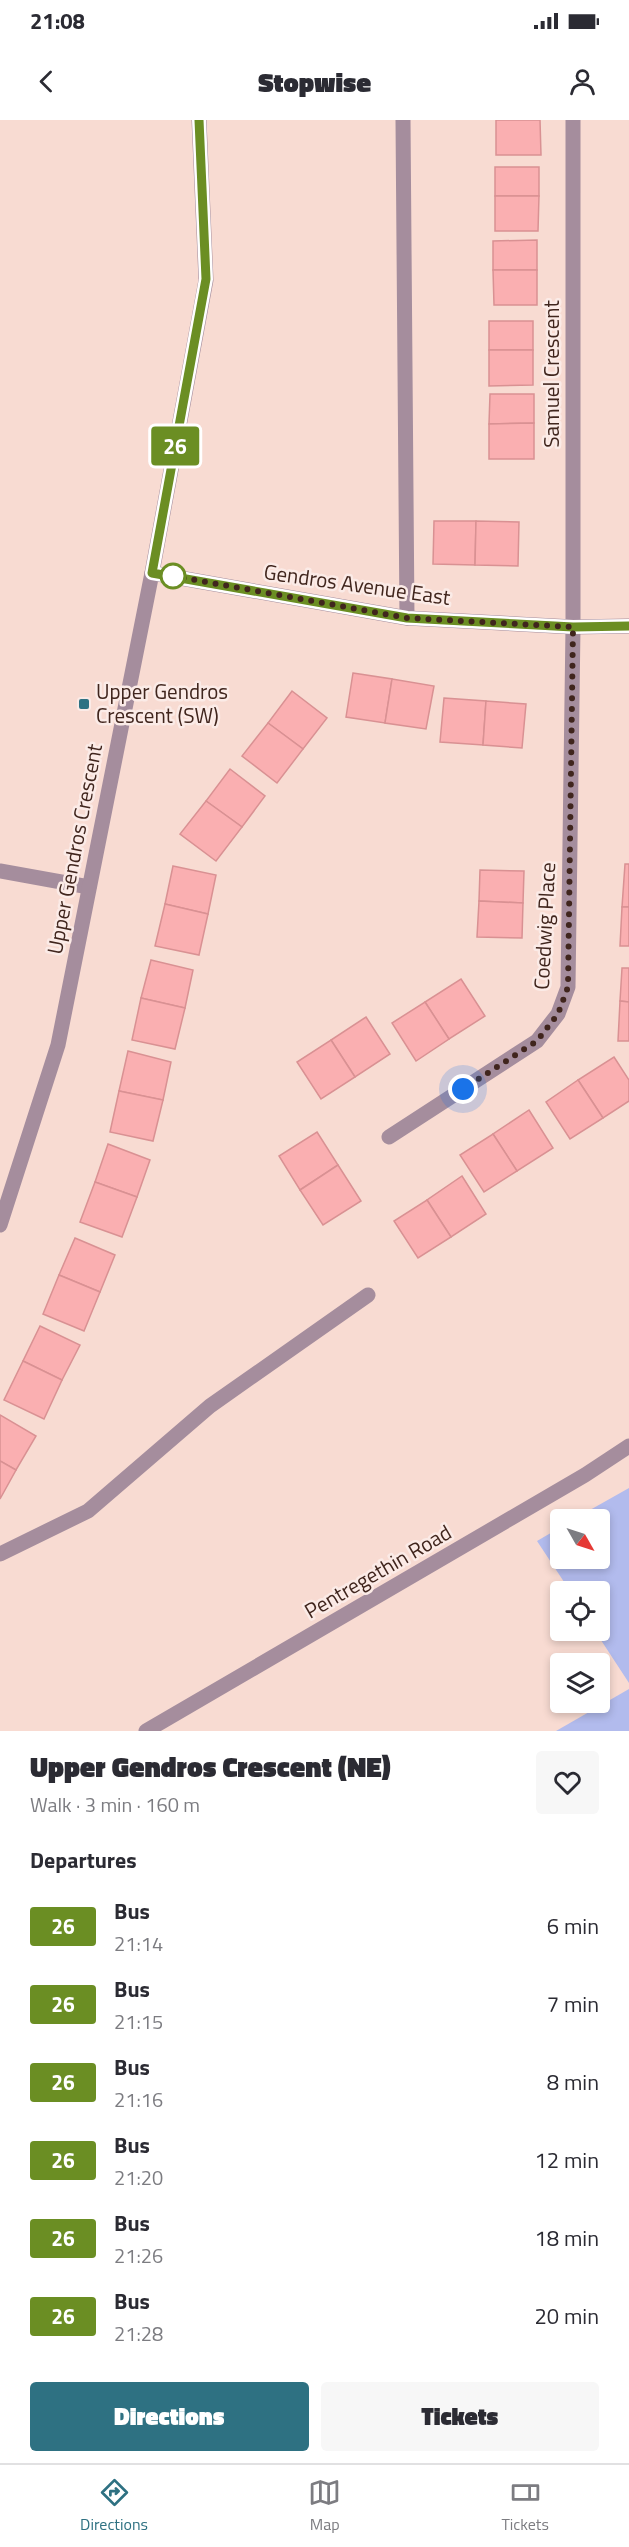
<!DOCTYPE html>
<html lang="en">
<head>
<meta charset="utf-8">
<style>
  body { margin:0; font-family:"Titillium Web",sans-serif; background:#f7f7f7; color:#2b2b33; height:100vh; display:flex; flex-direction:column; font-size:22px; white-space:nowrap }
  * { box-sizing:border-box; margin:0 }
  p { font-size:20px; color:#7c7c81 }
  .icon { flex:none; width:33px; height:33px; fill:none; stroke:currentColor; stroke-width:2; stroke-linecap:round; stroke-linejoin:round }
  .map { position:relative; height:1611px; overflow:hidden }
  .side { display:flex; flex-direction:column; background:#fff; flex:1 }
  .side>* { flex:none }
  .badge { padding:0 12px; border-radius:4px; font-size:21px; line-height:39px }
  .needle { width:39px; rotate:129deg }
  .fabs { position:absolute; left:550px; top:1389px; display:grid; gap:12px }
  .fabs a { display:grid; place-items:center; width:60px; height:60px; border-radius:6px; background:#fff; box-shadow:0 3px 9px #0003; font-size:30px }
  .you { position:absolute; width:30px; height:30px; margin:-15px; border:4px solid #fff; border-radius:50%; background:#1a73e8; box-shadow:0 0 0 9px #1a73e833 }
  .map>.badge { position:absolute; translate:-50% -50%; box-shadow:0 0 0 3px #fff }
  h2 { padding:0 30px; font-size:22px; line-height:54px }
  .round { display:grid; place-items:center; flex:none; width:63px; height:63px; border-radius:6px; background:#f7f7f7 }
  .head { display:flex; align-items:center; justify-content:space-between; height:102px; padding:0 30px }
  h1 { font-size:28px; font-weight:800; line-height:45px }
  .cta { display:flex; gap:12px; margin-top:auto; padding:12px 30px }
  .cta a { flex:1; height:69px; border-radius:6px; background:#2e7182; color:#fff; font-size:24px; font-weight:800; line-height:69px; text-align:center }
  .cta a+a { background:#f7f7f7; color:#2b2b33 }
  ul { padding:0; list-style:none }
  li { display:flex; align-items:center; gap:18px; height:78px; padding:0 30px }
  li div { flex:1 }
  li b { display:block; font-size:22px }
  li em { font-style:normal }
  li .badge { min-width:66px; font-weight:700; text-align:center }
  .status { display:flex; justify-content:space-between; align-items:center; height:42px; padding:0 30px; background:#fff; direction:ltr }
  .status svg { height:16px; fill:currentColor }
  header { display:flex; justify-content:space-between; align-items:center; height:78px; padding:0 30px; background:#fff; font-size:27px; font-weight:800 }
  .tabs { display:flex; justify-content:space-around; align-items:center; height:84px; border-top:2px solid #e1e1e2; background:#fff; font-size:16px; color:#7c7c81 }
  .tabs a { display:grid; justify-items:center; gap:3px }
  .tabs .on { color:#2e7182 }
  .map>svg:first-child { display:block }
  .green { fill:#b2bbed }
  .building { fill:#faafb1; stroke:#d99193; stroke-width:1.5 }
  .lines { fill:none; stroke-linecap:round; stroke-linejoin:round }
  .minor { stroke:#a58d9d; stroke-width:15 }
  .line-casing { stroke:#fff; stroke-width:14 }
  .line { stroke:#6b8e23; stroke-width:9 }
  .walk { stroke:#40251d; stroke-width:6; stroke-dasharray:0 10.8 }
  .stop-dot { fill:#fff; stroke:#6b8e23; stroke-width:3 }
  .poi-dot { fill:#2e7182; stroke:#fbebe7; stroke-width:2 }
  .labels { text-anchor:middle; stroke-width:5; stroke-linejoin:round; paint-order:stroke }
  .street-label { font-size:21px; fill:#40251d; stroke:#fbebe7 }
  .poi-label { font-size:21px; fill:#40251d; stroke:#fbebe7; text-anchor:start }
</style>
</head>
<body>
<div class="status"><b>21:08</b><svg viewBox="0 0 49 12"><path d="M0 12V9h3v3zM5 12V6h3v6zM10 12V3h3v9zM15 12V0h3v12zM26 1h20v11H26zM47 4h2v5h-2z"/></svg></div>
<header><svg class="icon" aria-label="back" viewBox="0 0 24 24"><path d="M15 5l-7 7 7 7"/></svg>Stopwise<svg class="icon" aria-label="person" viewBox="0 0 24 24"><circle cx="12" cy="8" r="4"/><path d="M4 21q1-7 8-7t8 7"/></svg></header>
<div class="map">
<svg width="629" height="1611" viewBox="0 0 629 1611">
  <rect width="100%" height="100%" fill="#f8dbd2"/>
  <g class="green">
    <polygon points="629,1368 629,1563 595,1511 600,1510 600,1472 570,1471 537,1421 561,1407 561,1438 600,1438 600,1400 574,1399"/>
    <polygon points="629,1569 629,1611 556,1611"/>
  </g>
  <g class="building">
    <polygon points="496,0 540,0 541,35 496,35"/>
    <rect x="495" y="47" width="44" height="29"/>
    <polygon points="495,76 539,76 538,111 495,111"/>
    <polygon points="537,120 537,150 493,150 493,121"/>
    <polygon points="493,150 537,150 537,185 494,185"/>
    <rect x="489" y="201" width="44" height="29"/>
    <polygon points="489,230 533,230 533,265 489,266"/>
    <polygon points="490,274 534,274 534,303 489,304"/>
    <polygon points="534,303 534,339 489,339 489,304"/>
    <polygon points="434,401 476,401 475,445 433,444"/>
    <polygon points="476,401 519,402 518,446 475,445"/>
    <polygon points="353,553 392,559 385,603 346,597"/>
    <polygon points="392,559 434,566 426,609 385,603"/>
    <polygon points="292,571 327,598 303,629 268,603"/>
    <polygon points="444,578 486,581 483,625 440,622"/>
    <polygon points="486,581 526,584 522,628 483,625"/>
    <polygon points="268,603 303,629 277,663 242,636"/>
    <polygon points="230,649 265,676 242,707 206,681"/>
    <polygon points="206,681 242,707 216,741 180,714"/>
    <polygon points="625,744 629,744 629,787 622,787"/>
    <polygon points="173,746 216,755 208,794 165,784"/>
    <polygon points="480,750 524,751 523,783 479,781"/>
    <polygon points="479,781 523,783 522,818 477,817"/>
    <polygon points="165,784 208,794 199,835 155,826"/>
    <polygon points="622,787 629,787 629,826 620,826"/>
    <polygon points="151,840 193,850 185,888 141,878"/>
    <polygon points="622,848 629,848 629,882 620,881"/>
    <polygon points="461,859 485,896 449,919 425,882"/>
    <polygon points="141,878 185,888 175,929 132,920"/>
    <polygon points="620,881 629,882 629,921 618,921"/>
    <polygon points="425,882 449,919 416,941 392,903"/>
    <polygon points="366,897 390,934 355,957 331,920"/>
    <polygon points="331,920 355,957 321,979 297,942"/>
    <polygon points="128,931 171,942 163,980 119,971"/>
    <polygon points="614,937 629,960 629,981 603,998 578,960"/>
    <polygon points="578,960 603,998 570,1019 546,982"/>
    <polygon points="119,971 163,980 153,1021 110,1012"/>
    <polygon points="529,990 553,1028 517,1051 493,1014"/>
    <polygon points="317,1012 338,1045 300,1070 279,1036"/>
    <polygon points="493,1014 517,1051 484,1072 460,1035"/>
    <polygon points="108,1024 150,1040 137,1077 95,1062"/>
    <polygon points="338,1045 361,1081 323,1105 300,1070"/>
    <polygon points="462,1056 486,1094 451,1117 427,1080"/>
    <polygon points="95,1062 137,1077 122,1117 80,1102"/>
    <polygon points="427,1080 451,1117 418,1138 394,1101"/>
    <polygon points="75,1118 115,1135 100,1172 59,1155"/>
    <polygon points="59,1155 100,1172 84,1211 43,1194"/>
    <polygon points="40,1206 80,1225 62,1260 23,1241"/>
    <polygon points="23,1241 62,1260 44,1299 4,1280"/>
    <polygon points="0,1295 36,1316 16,1350 0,1341"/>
    <polygon points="0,1341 16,1350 0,1379"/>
  </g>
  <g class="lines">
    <g class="minor">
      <polyline points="403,0 407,498"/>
      <polyline points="152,453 407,498 573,507 629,506"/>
      <polyline points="0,751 89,767"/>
      <polyline points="389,1017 537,921 558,894 568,867 573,507 573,0"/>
      <polyline points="0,1105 58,925 152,453 206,160 199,0"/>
      <polyline points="0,1434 88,1391 210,1286 368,1175"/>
      <polyline points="146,1611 585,1355 629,1326"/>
    </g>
  </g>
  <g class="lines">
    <defs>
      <polyline id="line" points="199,0 206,159 152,453 407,498 573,507 629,506"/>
    </defs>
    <use href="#line" class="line-casing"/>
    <use href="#line" class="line"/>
    <polyline class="walk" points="173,456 407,498 573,507 568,867 558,894 537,921 463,969"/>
  </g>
  <circle class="stop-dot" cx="173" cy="456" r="12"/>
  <rect class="poi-dot" x="78" y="578" width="12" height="12" rx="3"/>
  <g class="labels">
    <g class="street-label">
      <text transform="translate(552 254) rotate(-90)" y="7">Samuel Crescent</text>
      <text transform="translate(357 465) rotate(8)" y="7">Gendros Avenue East</text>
      <text transform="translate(75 729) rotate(-79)" y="7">Upper Gendros Crescent</text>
      <text transform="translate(545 806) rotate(-87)" y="7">Coedwig Place</text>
      <text transform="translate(378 1452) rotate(-30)" y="7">Pentregethin Road</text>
    </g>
    <g class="poi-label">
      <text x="96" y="579">Upper Gendros<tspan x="96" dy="24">Crescent (SW)</tspan></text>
    </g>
  </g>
</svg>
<div class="fabs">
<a><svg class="needle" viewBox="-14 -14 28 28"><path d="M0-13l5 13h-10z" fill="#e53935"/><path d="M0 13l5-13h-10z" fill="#7c7c81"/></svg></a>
<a><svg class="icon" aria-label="locate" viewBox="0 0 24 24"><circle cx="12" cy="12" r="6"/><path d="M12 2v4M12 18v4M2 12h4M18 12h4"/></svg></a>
<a><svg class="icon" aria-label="layers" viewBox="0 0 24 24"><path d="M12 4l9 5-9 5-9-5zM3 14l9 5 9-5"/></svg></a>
</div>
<div class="you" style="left:463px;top:969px"></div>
<b class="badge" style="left:175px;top:326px;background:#6b8e23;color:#fff">26</b>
</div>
<section class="side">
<div class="head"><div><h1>Upper Gendros Crescent (NE)</h1><p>Walk · 3 min · 160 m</p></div><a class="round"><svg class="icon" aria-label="heart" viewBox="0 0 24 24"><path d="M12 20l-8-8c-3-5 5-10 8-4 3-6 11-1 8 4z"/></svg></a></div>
<h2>Departures</h2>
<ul>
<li><span class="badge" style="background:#6b8e23;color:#fff">26</span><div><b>Bus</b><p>21:14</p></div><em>6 min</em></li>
<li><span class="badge" style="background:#6b8e23;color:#fff">26</span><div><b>Bus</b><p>21:15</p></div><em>7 min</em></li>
<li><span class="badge" style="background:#6b8e23;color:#fff">26</span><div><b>Bus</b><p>21:16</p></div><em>8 min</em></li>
<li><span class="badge" style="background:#6b8e23;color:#fff">26</span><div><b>Bus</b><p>21:20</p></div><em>12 min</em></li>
<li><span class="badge" style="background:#6b8e23;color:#fff">26</span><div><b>Bus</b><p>21:26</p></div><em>18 min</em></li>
<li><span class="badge" style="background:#6b8e23;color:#fff">26</span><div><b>Bus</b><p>21:28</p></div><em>20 min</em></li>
</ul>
<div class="cta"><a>Directions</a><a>Tickets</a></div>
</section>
<nav class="tabs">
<a class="on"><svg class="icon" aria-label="directions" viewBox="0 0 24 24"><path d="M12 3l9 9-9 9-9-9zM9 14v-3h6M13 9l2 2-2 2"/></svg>Directions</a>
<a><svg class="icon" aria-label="map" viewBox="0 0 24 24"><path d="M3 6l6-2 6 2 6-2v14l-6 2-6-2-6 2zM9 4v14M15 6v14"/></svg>Map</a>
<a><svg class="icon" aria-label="tickets" viewBox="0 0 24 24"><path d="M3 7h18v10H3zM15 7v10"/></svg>Tickets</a>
</nav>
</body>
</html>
